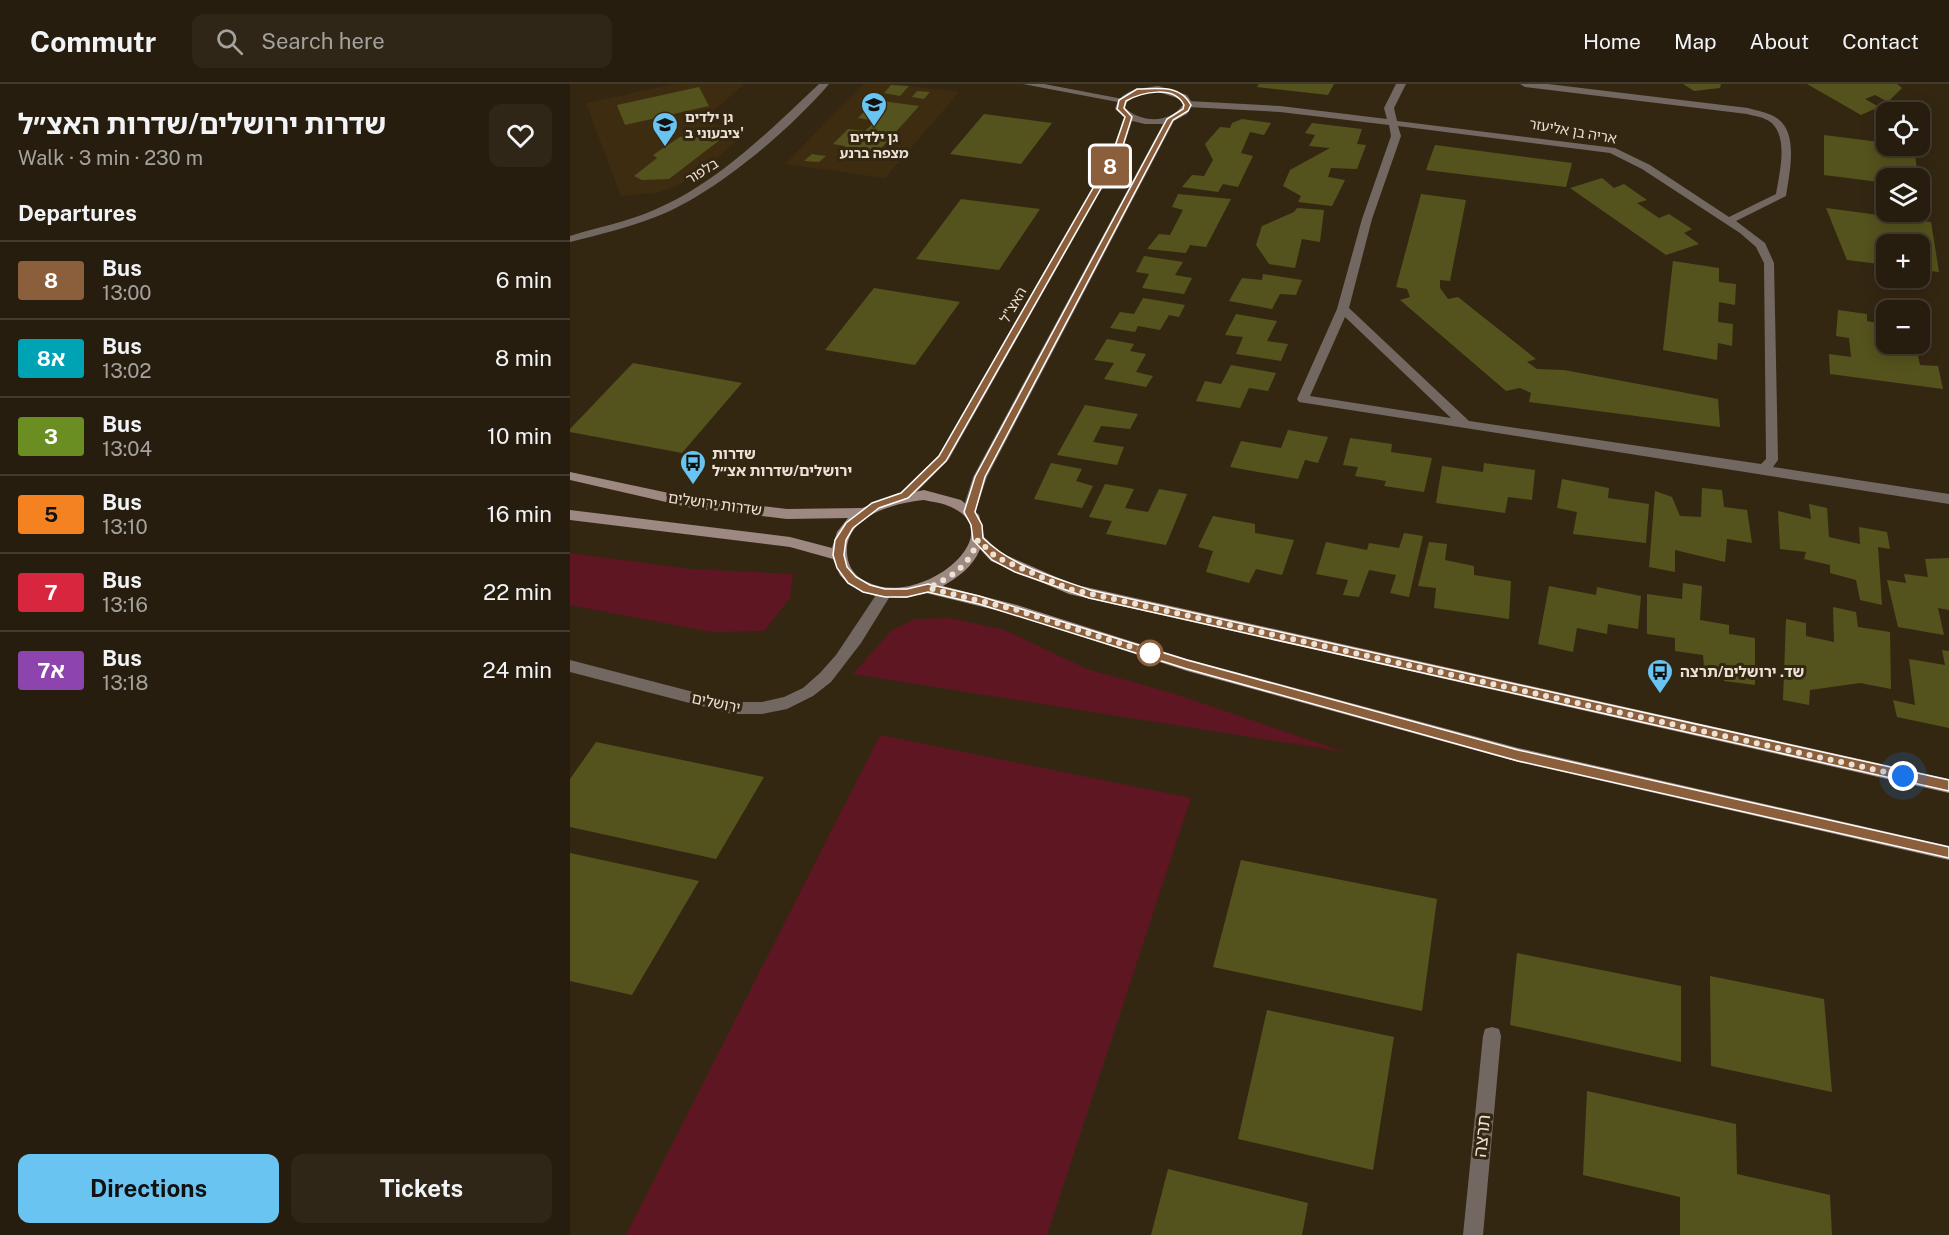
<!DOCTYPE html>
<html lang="en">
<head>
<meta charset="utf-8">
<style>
  body { margin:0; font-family:"Public Sans","Noto Sans Hebrew",sans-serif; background:#2f2617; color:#f1f3f6; height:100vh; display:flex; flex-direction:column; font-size:22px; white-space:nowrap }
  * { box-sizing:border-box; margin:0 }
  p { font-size:20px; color:#a4a29e }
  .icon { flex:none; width:33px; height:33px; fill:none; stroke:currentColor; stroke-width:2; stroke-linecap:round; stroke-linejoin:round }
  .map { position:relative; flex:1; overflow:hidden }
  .details { display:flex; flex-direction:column; background:#271d0e; width:570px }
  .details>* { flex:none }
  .badge { padding:0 12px; border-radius:4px; font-size:21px; line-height:39px }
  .controls { position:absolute; left:1306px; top:18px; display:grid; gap:12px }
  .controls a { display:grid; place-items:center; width:54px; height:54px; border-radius:12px; background:#271d0e; box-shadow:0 3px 15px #0003,0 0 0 2px #433b2e; font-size:30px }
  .you { position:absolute; width:30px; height:30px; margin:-15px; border:4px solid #fff; border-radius:50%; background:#1a73e8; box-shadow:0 0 0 9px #1a73e833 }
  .map>.badge { position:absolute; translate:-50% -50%; box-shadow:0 0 0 3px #fff }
  h2 { padding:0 18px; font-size:22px; line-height:54px }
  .round { display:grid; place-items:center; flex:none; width:63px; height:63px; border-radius:12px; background:#2f2617 }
  .headline { display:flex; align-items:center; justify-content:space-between; height:102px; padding:0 18px }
  h1 { font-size:28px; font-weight:700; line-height:45px }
  .primary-button { display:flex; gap:12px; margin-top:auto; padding:12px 18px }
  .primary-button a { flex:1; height:69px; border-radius:12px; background:#69c4f1; color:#111; font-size:24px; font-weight:700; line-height:69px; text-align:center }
  .primary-button a+a { background:#2f2617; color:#f1f3f6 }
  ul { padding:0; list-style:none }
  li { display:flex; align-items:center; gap:18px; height:78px; padding:0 18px; border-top:2px solid #433b2e }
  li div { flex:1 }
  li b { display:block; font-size:22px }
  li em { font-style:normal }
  li .badge { min-width:66px; font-weight:700; text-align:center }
  header { display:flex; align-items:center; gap:36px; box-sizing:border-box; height:84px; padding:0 30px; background:#271d0e; border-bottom:2px solid #433b2e }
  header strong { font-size:28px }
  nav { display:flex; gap:33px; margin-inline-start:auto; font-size:21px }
  .search { width:420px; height:54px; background:#2f2617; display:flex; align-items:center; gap:15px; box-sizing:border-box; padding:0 21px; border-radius:12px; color:#a4a29e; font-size:22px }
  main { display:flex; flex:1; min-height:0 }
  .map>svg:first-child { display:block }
  .built { fill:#3e2c11 }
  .green { fill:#5e1623 }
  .building { fill:#54531d }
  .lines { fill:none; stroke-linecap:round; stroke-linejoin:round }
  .minor { fill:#736761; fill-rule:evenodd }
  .tertiary { fill:#736761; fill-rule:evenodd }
  .secondary { fill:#9d8981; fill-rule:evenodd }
  .line { fill:#8b5e3c; stroke:#fff; stroke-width:1.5 }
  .walk { stroke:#ebe2d5; stroke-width:6; stroke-dasharray:0 10.8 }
  .stop-dot { fill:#fff; stroke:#8b5e3c; stroke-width:3 }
  .labels { text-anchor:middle; stroke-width:6; stroke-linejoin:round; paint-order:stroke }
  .far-poi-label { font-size:14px; font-weight:bold; fill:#ebe2d5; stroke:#342712; text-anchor:start }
  .far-street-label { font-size:14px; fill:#ebe2d5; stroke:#342712 }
  .poi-label { font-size:15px; font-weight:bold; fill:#ebe2d5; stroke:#342712; text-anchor:start }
  .street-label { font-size:15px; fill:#ebe2d5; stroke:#342712 }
  .near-street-label { font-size:18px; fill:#ebe2d5; stroke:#342712 }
</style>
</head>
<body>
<header>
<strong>Commutr</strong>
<div class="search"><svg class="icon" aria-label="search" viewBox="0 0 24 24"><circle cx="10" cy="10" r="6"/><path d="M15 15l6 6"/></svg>Search here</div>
<nav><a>Home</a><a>Map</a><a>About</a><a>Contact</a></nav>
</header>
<main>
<section class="details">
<div class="headline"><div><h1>שדרות ירושלים/שדרות האצ״ל</h1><p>Walk · 3 min · 230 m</p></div><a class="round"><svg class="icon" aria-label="heart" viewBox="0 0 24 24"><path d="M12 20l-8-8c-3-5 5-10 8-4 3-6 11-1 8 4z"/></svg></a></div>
<h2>Departures</h2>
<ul>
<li><span class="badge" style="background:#8b5e3c;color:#fff">8</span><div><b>Bus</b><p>13:00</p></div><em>6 min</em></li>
<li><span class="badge" style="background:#00a3b4;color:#fff">8א</span><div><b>Bus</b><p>13:02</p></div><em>8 min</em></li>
<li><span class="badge" style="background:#6b8e23;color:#fff">3</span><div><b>Bus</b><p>13:04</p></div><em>10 min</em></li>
<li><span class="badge" style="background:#f58220;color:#111">5</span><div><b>Bus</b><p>13:10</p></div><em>16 min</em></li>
<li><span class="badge" style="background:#d7263d;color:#fff">7</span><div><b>Bus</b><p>13:16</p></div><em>22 min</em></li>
<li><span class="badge" style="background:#8e44ad;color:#fff">7א</span><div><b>Bus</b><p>13:18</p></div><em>24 min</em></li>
</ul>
<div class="primary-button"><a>Directions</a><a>Tickets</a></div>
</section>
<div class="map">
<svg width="1379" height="1151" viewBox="0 0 1379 1151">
  <rect width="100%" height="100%" fill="#342712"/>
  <g class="built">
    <polygon points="105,0 174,0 132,37 175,48 141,80 109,101 86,109 51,112 16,19"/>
    <polygon points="294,0 321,0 389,8 315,94 215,80"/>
  </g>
  <g class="green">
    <polygon points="0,469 120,485 223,490 220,514 194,547 142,548 0,521"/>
    <polygon points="380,534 435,546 517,585 605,610 775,668 283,590 321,547 345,535"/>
    <polygon points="310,651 621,714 477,1151 56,1151"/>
  </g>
  <g class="building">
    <polygon points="689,0 764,0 758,11 687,3"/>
    <polygon points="1113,0 1151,0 1150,4 1124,7"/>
    <polygon points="1237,0 1327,0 1332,4 1318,18 1305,11 1295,15 1309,23 1291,31"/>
    <polygon points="321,1 339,2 330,12 314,9"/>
    <polygon points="129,3 139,22 55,41 47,21"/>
    <polygon points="347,7 360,8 354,15 342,13"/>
    <polygon points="305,16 349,22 306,70 274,65 275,62 263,60 278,45 295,47 306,37 288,34"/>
    <polygon points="414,30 482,39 451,80 380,70"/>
    <polygon points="672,35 701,39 694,51 680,48 671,69 683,72 668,103 653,100 648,108 612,103 622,91 634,92 643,76 635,60 650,43 660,44 662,39"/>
    <polygon points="742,39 792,45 787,60 796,61 787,85 761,84 758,93 775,96 762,122 728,118 731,112 713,102 720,86 760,64 739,62 745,51 735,49"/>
    <polygon points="141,43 151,55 99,95 72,96 64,92 87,74 83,71 110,53"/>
    <polygon points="1254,51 1317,59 1317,62 1344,62 1348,94 1317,94 1317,99 1254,91"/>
    <polygon points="865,61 1002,79 996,103 856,86"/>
    <polygon points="242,70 256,72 249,78 234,77"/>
    <polygon points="1032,94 1044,104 1054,100 1077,116 1067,119 1089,134 1099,130 1122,145 1114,149 1129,160 1096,171 1000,104"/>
    <polygon points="608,110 661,115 636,163 620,161 616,169 577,165 589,150 600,151 613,126 602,123"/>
    <polygon points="851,110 896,116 880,197 870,196 870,204 878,215 888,213 966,275 957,278 967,285 994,286 1148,315 1150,343 959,318 961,309 950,304 936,307 830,216 840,213 837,205 826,203"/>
    <polygon points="391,115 470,125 429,186 346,175"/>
    <polygon points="727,124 754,126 750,158 732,155 725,184 699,180 686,161 692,142 724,128"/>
    <polygon points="1256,124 1361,138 1369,188 1350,186 1350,160 1317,160 1317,181 1277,176"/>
    <polygon points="574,172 613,178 605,191 622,194 614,210 572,204 579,190 566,188"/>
    <polygon points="1103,177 1149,184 1149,198 1166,200 1165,221 1149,218 1148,238 1163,240 1162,262 1148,259 1147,276 1093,266"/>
    <polygon points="693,190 732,196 726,211 710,210 702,225 659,217 672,194 692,196"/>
    <polygon points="304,204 390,218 345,281 255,266"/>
    <polygon points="573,214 615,221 609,233 599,231 590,246 568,242 565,248 540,244 550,228 564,230"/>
    <polygon points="1268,226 1297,230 1297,237 1317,241 1317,260 1350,260 1350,237 1360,265 1346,262 1350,281 1368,282 1373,305 1260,290 1259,270 1281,273 1279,254 1266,252"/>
    <polygon points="666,230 707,237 697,257 718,260 711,277 666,270 673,253 655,251"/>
    <polygon points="537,255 564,260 560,267 576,270 566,288 583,292 576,303 534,295 544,279 524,276"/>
    <polygon points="63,279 172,299 112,369 0,348 0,345"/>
    <polygon points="661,281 706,289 698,307 679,304 670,324 626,317 635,297 651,300"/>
    <polygon points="515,321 568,330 560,345 531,342 523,358 554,363 547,381 487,371"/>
    <polygon points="718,346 758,353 748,379 735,376 728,395 660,383 671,357 711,364"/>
    <polygon points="780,354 822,360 821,368 862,374 854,408 814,402 816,397 785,392 788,383 773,381"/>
    <polygon points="481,379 512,385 506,397 523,402 512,424 464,415"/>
    <polygon points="914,379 965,386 962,416 938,413 935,429 866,419 872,382 913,388"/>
    <polygon points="992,395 1039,404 1038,414 1079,420 1076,459 1003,450 1007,428 987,424"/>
    <polygon points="535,400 564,405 555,424 578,428 589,405 617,410 596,461 536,450 542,437 519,433"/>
    <polygon points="1132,404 1152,406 1154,423 1177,426 1182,459 1157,455 1155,478 1105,466 1105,488 1079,483 1085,407 1102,413 1110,432 1131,433"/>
    <polygon points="1239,420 1257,424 1259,453 1290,460 1289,443 1317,448 1320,465 1308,463 1312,521 1290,516 1286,496 1260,489 1260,481 1234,475 1236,468 1210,465 1208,427 1241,435"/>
    <polygon points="643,432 685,440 685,449 724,456 712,491 686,485 679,499 636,488 643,467 628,463"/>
    <polygon points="834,449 853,452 839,513 820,509 826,491 799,486 789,513 773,511 778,496 746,490 756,458 797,466 799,459 829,464"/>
    <polygon points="859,458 877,460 875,476 904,482 904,491 941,497 939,535 864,524 866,504 848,502"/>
    <polygon points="1379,474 1379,526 1368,524 1374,551 1328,543 1317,496 1336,499 1334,490 1358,493 1355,475"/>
    <polygon points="1113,499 1132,502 1130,536 1159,541 1159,550 1185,554 1185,601 1154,597 1155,586 1134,582 1133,571 1105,567 1105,554 1077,550 1077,510 1112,515"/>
    <polygon points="979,502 1026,511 1027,503 1071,512 1068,545 1038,540 1037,550 1007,544 1003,568 968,560"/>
    <polygon points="1263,523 1286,528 1288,543 1320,548 1321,605 1290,599 1240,606 1239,621 1213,616 1216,535 1236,539 1236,552 1264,558"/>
    <polygon points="1372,566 1379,567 1379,644 1327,633 1323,616 1345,621 1339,575 1375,581"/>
    <polygon points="26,658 194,693 146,775 0,743 0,695"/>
    <polygon points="0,769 129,797 62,911 0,897"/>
    <polygon points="671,776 867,815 852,927 643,883"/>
    <polygon points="947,869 1111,902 1111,978 940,941"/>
    <polygon points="1140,892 1254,915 1262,1008 1141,982"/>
    <polygon points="697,926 824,953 803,1086 668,1055"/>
    <polygon points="1017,1007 1166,1040 1167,1090 1260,1111 1262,1151 1110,1151 1110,1113 1013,1091"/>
    <polygon points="598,1085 738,1119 732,1151 581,1151"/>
  </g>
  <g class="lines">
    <g class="minor">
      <path d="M249 0H259C220 46 144 110 88 132 60 143 29 151 0 158V152C28 143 57 138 84 126 148 99 199 47 249 0Z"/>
      <polygon points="453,0 474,0 558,16 553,19"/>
      <path d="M826 0H836L824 24 827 37 1045 64 1080 81 1159 133 1206 110C1209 91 1220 51 1199 37 1193 33 1184 32 1177 30L955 3 950 0H978L1178 24C1187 27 1197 28 1205 33 1230 47 1219 90 1216 112L1166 137 1195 159 1204 179 1208 376 1203 383 1379 410V420L729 318 727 315 767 225 792 135 821 52 819 41 710 28 618 23 613 20 618 17 710 22 817 35 814 24ZM828 42 1040 69 1072 85 1170 149 1186 163 1194 179 1196 375 1191 380 899 337 779 224 802 135 831 52ZM775 233 881 334 740 312Z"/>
      <polygon points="315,504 322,509 291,559 261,598 243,612 217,625 192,630 162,630 0,588 0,576 162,618 192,618 214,613 233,604 250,589 266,571 310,505"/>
      <polygon points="922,943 929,945 931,952 913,1151 893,1151 913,952 915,945"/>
    </g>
    <path class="tertiary" d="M589 2 617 11 623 20 617 30 604 37 417 393 404 431H394L392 428 403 393 593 40H575L562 37 551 71 379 375 340 415H330L328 412 330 409 368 372 541 71 554 33 545 25C550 5 571 4 589 2ZM588 8 610 15 613 20C601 40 571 39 555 24 558 9 575 9 588 8Z"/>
    <path class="secondary" d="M0 388 122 414 217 425 292 424 322 413 354 406 391 416 409 431 414 453 431 469 502 500 1379 695V709L499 510 421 477 410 465C403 483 388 493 373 502L447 521 617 575 948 664 1379 762V776L948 678 617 587 446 531 356 509 335 514 305 512 278 500 270 491 263 475 220 463 0 436V426L220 453 262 464 267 448 278 434 217 435 122 424 0 396ZM354 416C363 418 373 419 381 423 442 450 351 525 297 498 286 493 278 484 277 470 274 432 324 419 354 416Z"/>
  </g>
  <path class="line" d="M567 5C588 5 610 0 621 21L618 27 603 36 415 393 405 428 412 441 413 454C443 483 481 492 520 506L1379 696V707L519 514 445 488 422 476 403 456 401 441 394 428 405 393 597 35 613 25 614 21C604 1 572 8 556 17L554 24 562 33 550 71 376 377 338 414 309 424 283 444 276 456 274 471 277 483 286 493 300 501 315 505H337L358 500 409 512 617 576 948 666 1379 763V774L948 677 617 585 409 520 358 508 337 513H315L293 508 278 499 267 484 263 471 265 456 276 439 302 419 331 409 369 372 542 71 555 33 547 25 549 16Z"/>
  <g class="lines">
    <path class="walk" d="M580 569 447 526 358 504C382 493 399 482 408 456L426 473 499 505 1333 692"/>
  </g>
  <defs>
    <symbol id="school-pin" viewBox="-11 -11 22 30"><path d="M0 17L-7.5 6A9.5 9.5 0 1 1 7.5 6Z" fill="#69c4f1" stroke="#342712"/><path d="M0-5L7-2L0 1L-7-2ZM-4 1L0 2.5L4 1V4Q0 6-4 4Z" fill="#111"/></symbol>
    <symbol id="bus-pin" viewBox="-11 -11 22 30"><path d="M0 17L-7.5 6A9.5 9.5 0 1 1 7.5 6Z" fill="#69c4f1" stroke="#342712"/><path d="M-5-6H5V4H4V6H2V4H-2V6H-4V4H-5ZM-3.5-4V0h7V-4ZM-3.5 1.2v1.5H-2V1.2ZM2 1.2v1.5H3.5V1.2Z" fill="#111"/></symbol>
  </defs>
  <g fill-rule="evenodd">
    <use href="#school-pin" x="289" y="6" width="30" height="40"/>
    <use href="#school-pin" x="80" y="26" width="30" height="40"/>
    <use href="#bus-pin" x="108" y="364" width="30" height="40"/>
    <use href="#bus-pin" x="1075" y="573" width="30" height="40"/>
  </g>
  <circle class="stop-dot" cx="580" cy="569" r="12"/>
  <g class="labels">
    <g class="far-poi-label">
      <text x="115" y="38">גן ילדים<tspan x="115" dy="16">ציבעוני ב'</tspan></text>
      <text x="304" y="58" text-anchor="middle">גן ילדים<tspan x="304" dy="16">מצפה ברנע</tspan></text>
    </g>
    <g class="far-street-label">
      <text transform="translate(1003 47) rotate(10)" y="5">אריה בן אליעזר</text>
      <text transform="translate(132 87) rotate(-32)" y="5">בלפור</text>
      <text transform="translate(443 221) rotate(-60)" y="5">האצ"ל</text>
    </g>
    <g class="poi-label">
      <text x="142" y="375">שדרות<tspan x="142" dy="17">ירושלים/שדרות אצ״ל</tspan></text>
      <text x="1110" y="593">שד. ירושלים/תרצה</text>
    </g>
    <g class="street-label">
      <text transform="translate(145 420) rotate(8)" y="5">שדרות ירושלים</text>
      <text transform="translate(146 619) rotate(12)" y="5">ירושלים</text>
    </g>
    <g class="near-street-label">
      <text transform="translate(912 1052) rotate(-84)" y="6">תרצה</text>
    </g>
  </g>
</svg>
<div class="controls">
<a><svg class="icon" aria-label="locate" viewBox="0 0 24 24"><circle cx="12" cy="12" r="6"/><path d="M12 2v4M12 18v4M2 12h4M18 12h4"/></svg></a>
<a><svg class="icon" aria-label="layers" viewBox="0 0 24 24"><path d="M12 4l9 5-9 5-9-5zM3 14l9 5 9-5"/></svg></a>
<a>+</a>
<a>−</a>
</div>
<div class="you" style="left:1333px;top:692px"></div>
<b class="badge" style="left:540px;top:82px;background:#8b5e3c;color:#fff">8</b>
</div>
</main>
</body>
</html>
